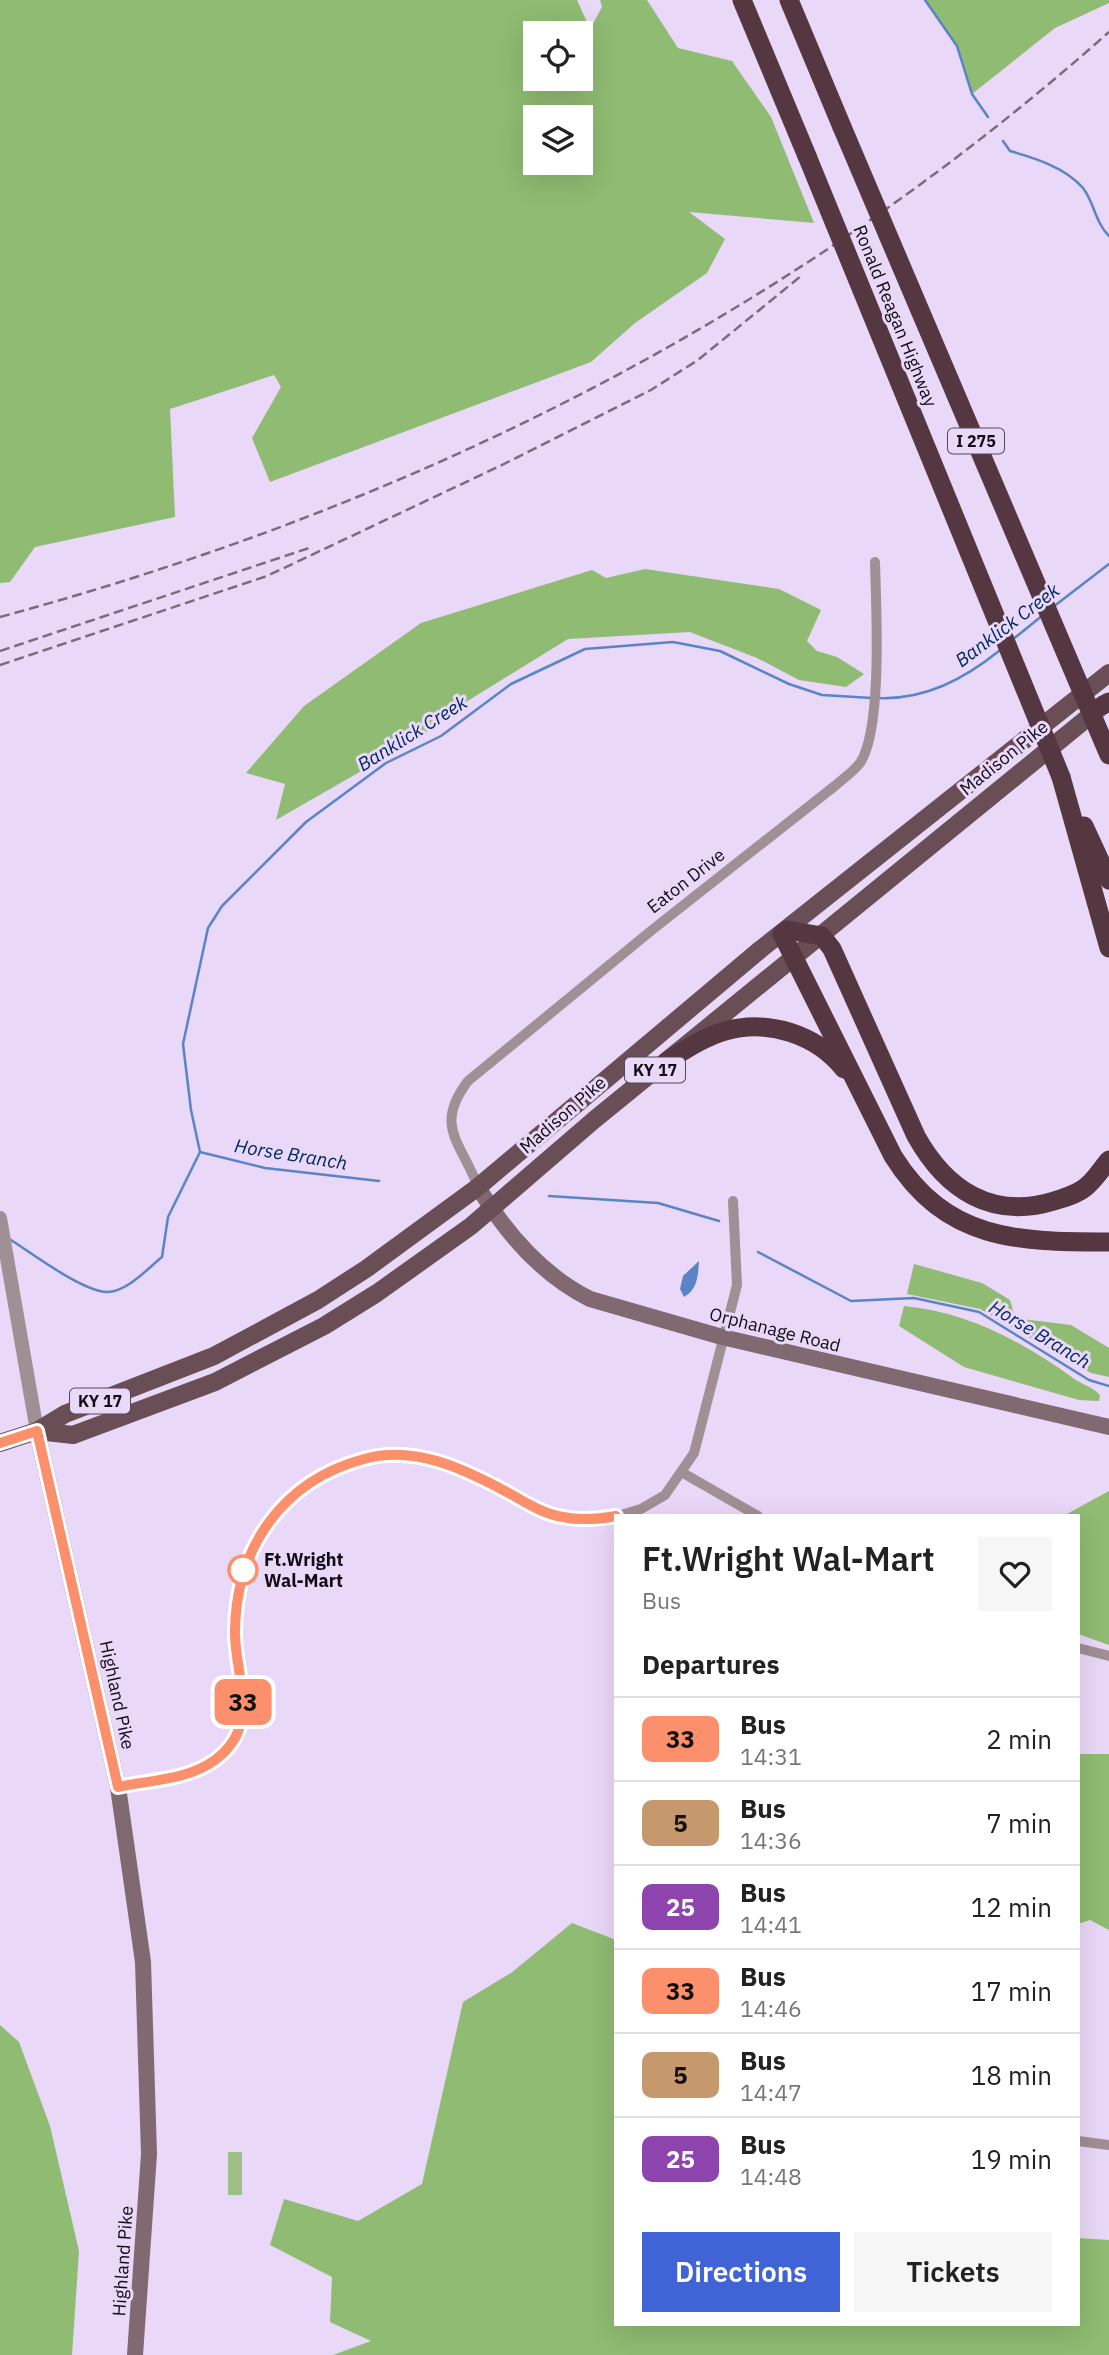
<!DOCTYPE html>
<html lang="en">
<head>
<meta charset="utf-8">
<style>
  body { margin:0; font-family:"IBM Plex Sans",sans-serif; background:#f6f6f6; color:#222; height:100vh; display:flex; flex-direction:column; font-size:26px; white-space:nowrap }
  * { box-sizing:border-box; margin:0 }
  p { font-size:23px; color:#767676 }
  .icon { flex:none; width:38px; height:38px; fill:none; stroke:currentColor; stroke-width:2; stroke-linecap:round; stroke-linejoin:round }
  .map { position:relative; flex:1; overflow:hidden }
  .details { position:absolute; left:614px; top:1514px; width:466px; height:812px; display:flex; flex-direction:column; background:#fff; border-radius:0px; box-shadow:0 7px 28px #0002 }
  .details>* { flex:none }
  .badge { padding:0 14px; border-radius:10px; font-size:24px; line-height:46px }
  .tools { position:absolute; left:523px; top:21px; display:grid; gap:14px }
  .tools a { display:grid; place-items:center; width:70px; height:70px; border-radius:0px; background:#fff; box-shadow:0 7px 28px #0002; font-size:35px }
  .map>.badge { position:absolute; translate:-50% -50%; box-shadow:0 0 0 4px #fff }
  h2 { padding:0 28px; font-size:26px; line-height:63px }
  .round { display:grid; place-items:center; flex:none; width:74px; height:74px; border-radius:0px; background:#f6f6f6 }
  .overview { display:flex; align-items:center; justify-content:space-between; height:119px; padding:0 28px }
  h1 { font-size:33px; font-weight:600; line-height:52px }
  .primary-button { display:flex; gap:14px; margin-top:auto; padding:14px 28px }
  .primary-button a { flex:1; height:80px; border-radius:0px; background:#4064d6; color:#fff; font-size:28px; font-weight:600; line-height:80px; text-align:center }
  .primary-button a+a { background:#f6f6f6; color:#222 }
  ul { padding:0; list-style:none }
  li { display:flex; align-items:center; gap:21px; height:84px; padding:0 28px; border-top:2px solid #e0e0e0 }
  li div { flex:1 }
  li b { display:block; font-size:26px }
  li em { font-style:normal }
  li .badge { min-width:77px; font-weight:700; text-align:center }
  .map>svg:first-child { display:block }
  .green { fill:#9dc087 }
  .forest { fill:#8fbb72; fill-rule:evenodd }
  .water { fill:#5a84c6 }
  .lines { fill:none; stroke-linecap:round; stroke-linejoin:round }
  .stream { stroke:#5a84c6; stroke-width:2.5 }
  .minor { stroke:#a08f94; stroke-width:10 }
  .tertiary { stroke:#a08f94; stroke-width:14 }
  .secondary { stroke:#806970; stroke-width:16 }
  .primary { stroke:#694e56; stroke-width:18 }
  .motorway { stroke:#553741; stroke-width:19 }
  .rail { stroke:#776c80; stroke-width:2.5; stroke-dasharray:10 5; stroke-linecap:butt }
  .motorway-bridge { stroke:#553741; stroke-width:19 }
  .line-casing { stroke:#fff; stroke-width:16 }
  .line { stroke:#fd906c; stroke-width:10 }
  .stop-dot { fill:#fff; stroke:#fd906c; stroke-width:3.5 }
  .labels { text-anchor:middle; stroke-width:6; stroke-linejoin:round; paint-order:stroke }
  .shield { fill:#e9d8f7; stroke:#52485a; stroke-width:2 }
  .shield-label { font-size:16px; font-weight:bold; fill:#110b16 }
  .street-label { font-size:18px; fill:#110b16; stroke:#e9d8f7 }
  .stop-label { font-size:18px; font-weight:bold; fill:#110b16; stroke:#e9d8f7; text-anchor:start }
  .water-label { font-size:19px; font-style:italic; fill:#012763; stroke:#e9d8f7 }
</style>
</head>
<body>
<div class="map">
<svg width="1109" height="2355" viewBox="0 0 1109 2355">
  <rect width="100%" height="100%" fill="#e9d8f7"/>
  <rect class="green" x="228" y="2152" width="14" height="43"/>
  <g class="forest">
    <path d="M0 0H577L590 29 602 7 600 0H647L678 48 732 61 771 117 814 223 689 212 725 239 707 273 635 323 591 362 270 482 252 438 281 387 274 375 170 409 175 517 35 547 10 582 0 583ZM536 33H581V79H536ZM536 117H581V163H536Z"/>
    <polygon points="925,0 1109,0 1109,3 1055,28 972,94 957,46"/>
    <polygon points="645,569 779,589 821,610 807,641 817,651 837,657 864,674 846,687 799,680 757,658 690,632 568,639 461,705 417,739 276,820 285,784 246,773 304,706 421,623 592,570 606,578"/>
    <polygon points="914,1264 982,1283 1010,1300 1015,1318 1071,1325 1109,1348 1109,1377 1091,1373 980,1309 907,1294"/>
    <path d="M904 1306C968 1312 1021 1341 1073 1378 1081 1384 1093 1387 1100 1395L1099 1401 1079 1400 964 1367 899 1326Z"/>
    <polygon points="1109,1491 1109,1645 1078,1634 1078,1516 1065,1515"/>
    <polygon points="1078,1754 1109,1754 1109,1930 1090,1920 1078,1924"/>
    <polygon points="572,1923 616,1940 616,2324 1078,2324 1078,2238 1109,2240 1109,2355 333,2355 371,2341 330,2322 332,2277 270,2245 284,2199 358,2221 422,2184 463,2002 511,1973"/>
    <polygon points="0,2025 19,2042 50,2126 79,2251 72,2355 0,2355"/>
  </g>
  <path class="water" d="M699 1261C698 1275 698 1289 684 1297L680 1289 683 1276Z"/>
  <g class="lines">
    <g class="stream">
      <polyline points="925,0 957,46 972,94 988,117"/>
      <path d="M1003 141 1010 151C1034 158 1065 167 1083 188 1094 202 1095 222 1109 236"/>
      <polyline points="1053,607 1109,564"/>
      <polyline points="1012,640 1043,615"/>
      <path d="M878 698C925 700 964 679 999 651"/>
      <polyline points="200,1152 265,1168 379,1181"/>
      <polyline points="549,1196 658,1203 719,1221"/>
      <path d="M11 1240C33 1254 82 1291 107 1292 127 1292 147 1269 162 1257L168 1217 200 1152 191 1110 183 1044 208 928 222 906 306 822 386 763 441 736 511 684 585 649 673 642 720 651 789 684 822 695 872 698"/>
      <polyline points="758,1252 851,1301 914,1298 979,1312 1089,1380 1109,1386"/>
    </g>
    <g class="minor">
      <path d="M478 1187C462 1143 433 1127 468 1081L652 930 836 785C844 778 854 771 860 763 883 729 876 605 875 562"/>
      <polyline points="683,1473 758,1516"/>
      <polyline points="618,1516 641,1509 665,1495 694,1453 737,1285 733,1201"/>
      <polyline points="1078,1648 1109,1656"/>
      <path d="M118 1787C150 1780 188 1780 215 1760 262 1725 234 1675 235 1631 236 1548 282 1481 364 1459 414 1445 462 1468 505 1491 524 1501 542 1513 563 1517 581 1521 599 1519 616 1516"/>
      <polyline points="1078,2141 1109,2145"/>
    </g>
    <polyline class="tertiary" points="0,1218 37,1431"/>
    <g class="secondary">
      <path d="M478 1187C505 1232 542 1275 590 1299L722 1337 1109 1427"/>
      <polyline points="37,1431 118,1787 143,1962 149,2154 135,2355"/>
    </g>
    <g class="primary">
      <polyline points="37,1431 73,1435 215,1382 324,1326 377,1293 471,1226 594,1120 1102,706"/>
      <polyline points="0,1443 37,1431 65,1414 214,1356 318,1300 366,1269 478,1187 761,949 1109,673"/>
    </g>
    <g class="motorway">
      <polyline points="742,0 807,156"/>
      <polyline points="789,0 842,127"/>
      <polyline points="1103,705 1109,702"/>
      <polyline points="1061,777 1109,948"/>
      <polyline points="1084,826 1109,880"/>
      <path d="M787 930 822 936 832 949 916 1136C946 1190 992 1220 1054 1201 1066 1197 1079 1194 1088 1185 1096 1178 1102 1168 1109 1160"/>
      <path d="M782 934 893 1156C946 1241 1017 1242 1109 1242"/>
      <path d="M667 1061C685 1050 704 1037 725 1031 768 1019 816 1034 844 1069"/>
    </g>
    <g class="rail">
      <path d="M0 617C416 504 786 319 1109 32"/>
      <polyline points="0,651 309,548"/>
      <polyline points="0,665 267,576 502,465 651,390 698,360 801,276"/>
    </g>
    <g class="motorway-bridge">
      <polyline points="842,127 1109,755"/>
      <polyline points="807,156 1061,777"/>
    </g>
  </g>
  <g class="lines">
    <defs>
      <path id="line" d="M0 1443 37 1431 118 1787C150 1780 188 1780 215 1760 263 1725 234 1675 235 1631 236 1548 282 1481 364 1459 414 1445 462 1468 505 1491 524 1501 542 1514 563 1517 581 1521 599 1519 616 1516"/>
    </defs>
    <use href="#line" class="line-casing"/>
    <use href="#line" class="line"/>
  </g>
  <circle class="stop-dot" cx="243" cy="1570" r="14"/>
  <g class="labels">
    <g class="shield">
      <rect x="948" y="428.5" width="56" height="25" rx="5"/>
      <rect x="625" y="1057.5" width="60" height="25" rx="5"/>
      <rect x="70" y="1388.5" width="60" height="25" rx="5"/>
    </g>
    <g class="shield-label">
      <text x="976" y="447">I 275</text>
      <text x="655" y="1076">KY 17</text>
      <text x="100" y="1407">KY 17</text>
    </g>
    <g class="street-label">
      <text transform="translate(895 316) rotate(68)" y="6">Ronald Reagan Highway</text>
      <text transform="translate(1004 758) rotate(-39)" y="6">Madison Pike</text>
      <text transform="translate(686 881) rotate(-38)" y="6">Eaton Drive</text>
      <text transform="translate(563 1115) rotate(-41)" y="6">Madison Pike</text>
      <text transform="translate(775 1330) rotate(14)" y="6">Orphanage Road</text>
      <text transform="translate(117 1695) rotate(78)" y="6">Highland Pike</text>
      <text transform="translate(123 2261) rotate(-86)" y="6">Highland Pike</text>
    </g>
    <g class="stop-label">
      <text x="264" y="1566">Ft.Wright<tspan x="264" dy="21">Wal-Mart</tspan></text>
    </g>
    <g class="water-label">
      <text transform="translate(1007 625) rotate(-37)" y="7">Banklick Creek</text>
      <text transform="translate(412 733) rotate(-32)" y="7">Banklick Creek</text>
      <text transform="translate(291 1154) rotate(9)" y="7">Horse Branch</text>
      <text transform="translate(1040 1334) rotate(31)" y="7">Horse Branch</text>
    </g>
  </g>
</svg>
<div class="tools">
<a><svg class="icon" aria-label="locate" viewBox="0 0 24 24"><circle cx="12" cy="12" r="6"/><path d="M12 2v4M12 18v4M2 12h4M18 12h4"/></svg></a>
<a><svg class="icon" aria-label="layers" viewBox="0 0 24 24"><path d="M12 4l9 5-9 5-9-5zM3 14l9 5 9-5"/></svg></a>
</div>
<b class="badge" style="left:243px;top:1702px;background:#fd906c;color:#111">33</b>
<section class="details">
<div class="overview"><div><h1>Ft.Wright Wal-Mart</h1><p>Bus</p></div><a class="round"><svg class="icon" aria-label="heart" viewBox="0 0 24 24"><path d="M12 20l-8-8c-3-5 5-10 8-4 3-6 11-1 8 4z"/></svg></a></div>
<h2>Departures</h2>
<ul>
<li><span class="badge" style="background:#fd906c;color:#111">33</span><div><b>Bus</b><p>14:31</p></div><em>2 min</em></li>
<li><span class="badge" style="background:#c5986d;color:#111">5</span><div><b>Bus</b><p>14:36</p></div><em>7 min</em></li>
<li><span class="badge" style="background:#8e44ad;color:#fff">25</span><div><b>Bus</b><p>14:41</p></div><em>12 min</em></li>
<li><span class="badge" style="background:#fd906c;color:#111">33</span><div><b>Bus</b><p>14:46</p></div><em>17 min</em></li>
<li><span class="badge" style="background:#c5986d;color:#111">5</span><div><b>Bus</b><p>14:47</p></div><em>18 min</em></li>
<li><span class="badge" style="background:#8e44ad;color:#fff">25</span><div><b>Bus</b><p>14:48</p></div><em>19 min</em></li>
</ul>
<div class="primary-button"><a>Directions</a><a>Tickets</a></div>
</section>
</div>
</body>
</html>
